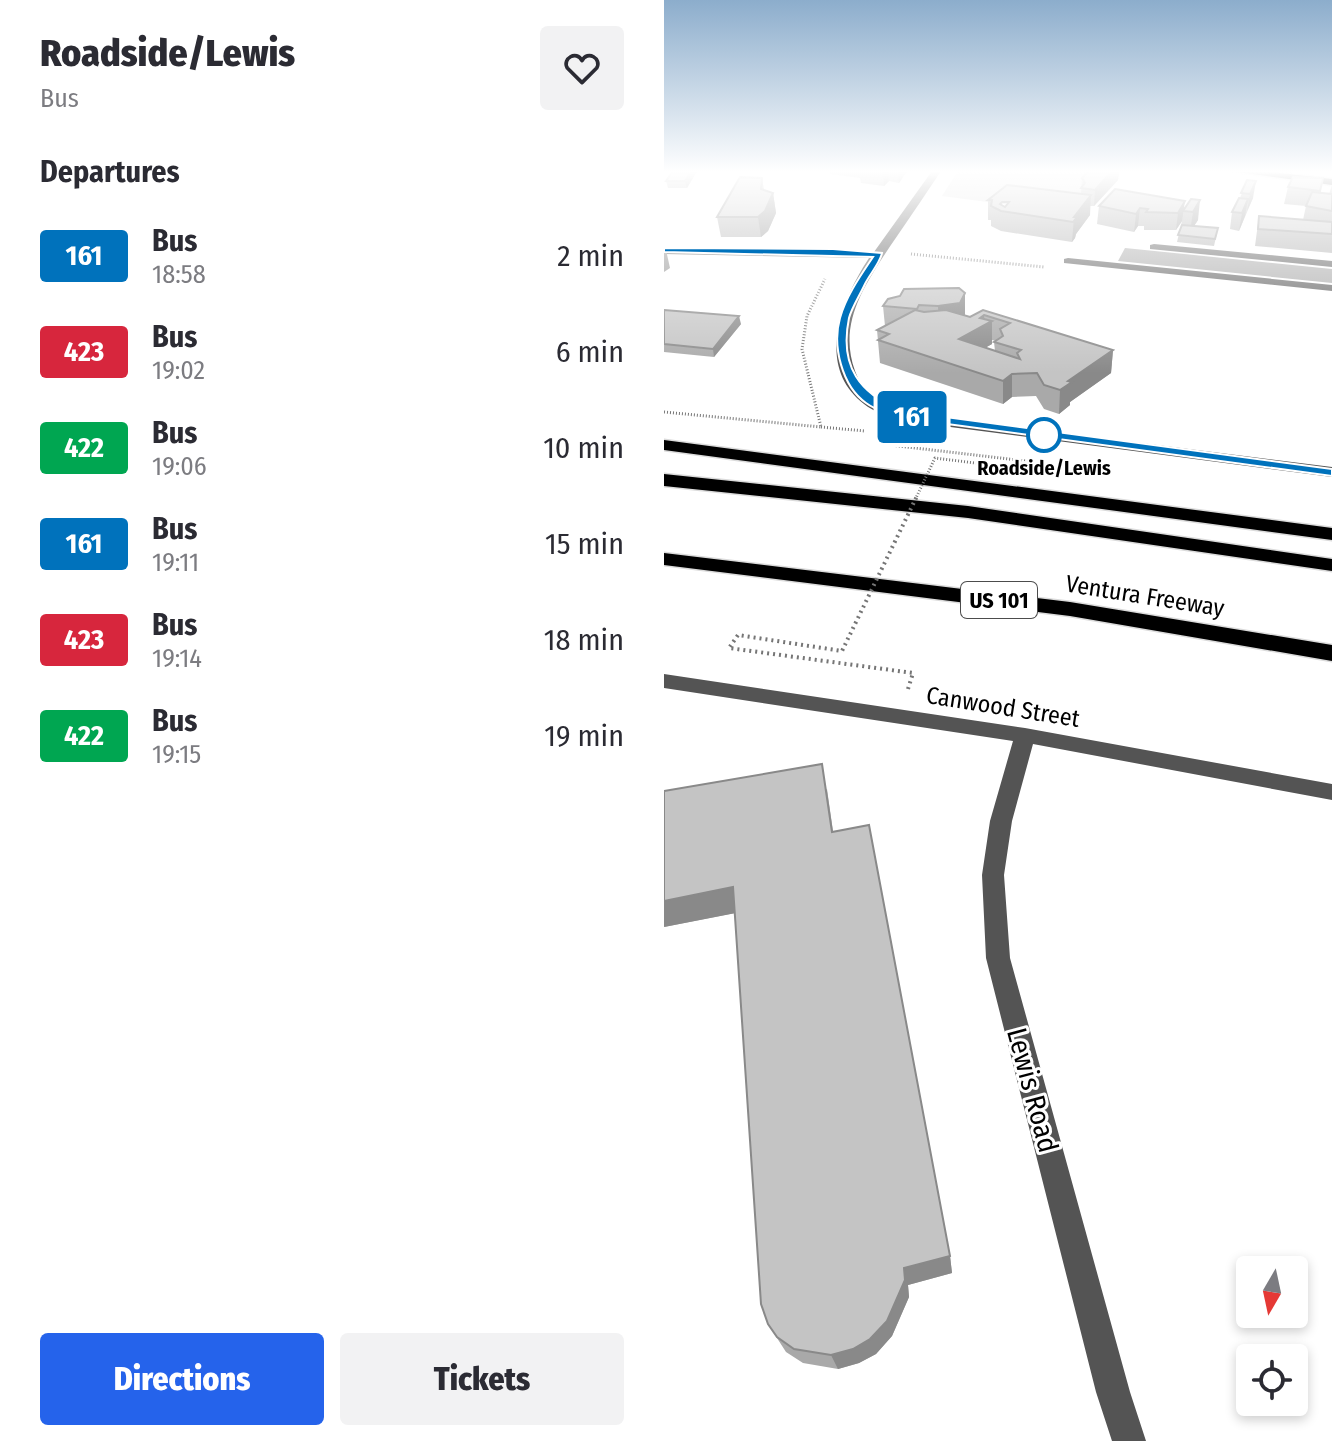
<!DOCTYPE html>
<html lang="en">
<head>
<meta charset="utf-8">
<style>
  body { margin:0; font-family:"Fira Sans Condensed",sans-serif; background:#f2f2f3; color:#2b2b33; height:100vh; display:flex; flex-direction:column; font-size:30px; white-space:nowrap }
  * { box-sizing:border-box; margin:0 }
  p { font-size:26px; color:#7c7c81 }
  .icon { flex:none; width:44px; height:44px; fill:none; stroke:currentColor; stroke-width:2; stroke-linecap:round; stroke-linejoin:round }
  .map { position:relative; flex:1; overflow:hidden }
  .panel { display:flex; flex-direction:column; background:#fff; width:664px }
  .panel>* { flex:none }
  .badge { padding:0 16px; border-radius:6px; font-size:28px; line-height:52px }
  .needle { width:52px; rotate:189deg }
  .tools { position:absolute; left:572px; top:1256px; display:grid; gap:16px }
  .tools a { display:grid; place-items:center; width:72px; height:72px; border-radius:8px; background:#fff; box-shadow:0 4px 12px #0003; font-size:40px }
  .map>.badge { position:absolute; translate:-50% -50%; box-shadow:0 0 0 4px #fff }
  h2 { padding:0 40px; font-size:30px; line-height:72px }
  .round { display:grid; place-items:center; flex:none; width:84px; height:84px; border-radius:8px; background:#f2f2f3 }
  .headline { display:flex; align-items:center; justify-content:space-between; height:136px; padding:0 40px }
  h1 { font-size:38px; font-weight:800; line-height:60px }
  .action { display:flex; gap:16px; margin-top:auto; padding:16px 40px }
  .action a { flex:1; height:92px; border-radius:8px; background:#2563eb; color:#fff; font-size:32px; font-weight:800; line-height:92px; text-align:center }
  .action a+a { background:#f2f2f3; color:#2b2b33 }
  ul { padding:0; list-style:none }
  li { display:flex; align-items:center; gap:24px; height:96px; padding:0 40px }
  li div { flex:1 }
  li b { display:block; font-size:30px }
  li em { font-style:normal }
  li .badge { min-width:88px; font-weight:700; text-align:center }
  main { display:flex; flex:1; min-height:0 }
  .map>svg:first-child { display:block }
  .green { fill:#dbdbdb }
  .water { fill:#a2a2a2 }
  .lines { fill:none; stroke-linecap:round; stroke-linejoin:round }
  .major-casing { stroke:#dbdbdb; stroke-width:3 }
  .highway-casing { stroke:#dbdbdb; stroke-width:3 }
  .path { stroke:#767676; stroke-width:3; stroke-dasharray:1 2; stroke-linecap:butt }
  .minor { fill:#545454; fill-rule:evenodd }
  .major { fill:#000; fill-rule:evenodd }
  .highway { fill:#000; fill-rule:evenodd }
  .path-bridge-far1 { stroke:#767676; stroke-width:3; stroke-dasharray:1 2; stroke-linecap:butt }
  .path-bridge { stroke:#767676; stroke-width:4; stroke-dasharray:2 4; stroke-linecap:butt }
  .wall { fill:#a9a9a9; fill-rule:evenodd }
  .shaded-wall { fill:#898989 }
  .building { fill:#c4c4c4; stroke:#898989; stroke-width:2; fill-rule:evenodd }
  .line { fill:#0072bc; stroke:#fff; stroke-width:2 }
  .stop-dot { fill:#fff; stroke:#0072bc; stroke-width:4 }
  .labels { text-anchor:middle; stroke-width:6; stroke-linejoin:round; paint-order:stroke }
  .far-stop-label { font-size:20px; font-weight:bold; fill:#000; stroke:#fff }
  .shield { fill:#fff; stroke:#4c4c4c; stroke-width:2 }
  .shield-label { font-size:22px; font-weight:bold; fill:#000 }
  .street-label { font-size:24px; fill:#000; stroke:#fff }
  .near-street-label { font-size:28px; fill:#000; stroke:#fff }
</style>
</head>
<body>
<main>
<section class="panel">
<div class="headline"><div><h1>Roadside/Lewis</h1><p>Bus</p></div><a class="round"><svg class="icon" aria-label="heart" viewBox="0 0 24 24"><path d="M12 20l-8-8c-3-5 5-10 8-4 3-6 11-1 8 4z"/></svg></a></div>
<h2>Departures</h2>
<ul>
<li><span class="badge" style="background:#0072bc;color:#fff">161</span><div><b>Bus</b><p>18:58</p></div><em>2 min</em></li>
<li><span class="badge" style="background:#d7263d;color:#fff">423</span><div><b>Bus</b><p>19:02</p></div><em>6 min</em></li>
<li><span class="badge" style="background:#00a651;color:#fff">422</span><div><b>Bus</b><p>19:06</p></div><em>10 min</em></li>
<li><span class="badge" style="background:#0072bc;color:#fff">161</span><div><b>Bus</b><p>19:11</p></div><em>15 min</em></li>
<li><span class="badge" style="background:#d7263d;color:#fff">423</span><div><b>Bus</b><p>19:14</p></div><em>18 min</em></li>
<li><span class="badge" style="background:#00a651;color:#fff">422</span><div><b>Bus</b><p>19:15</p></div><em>19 min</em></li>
</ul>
<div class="action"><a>Directions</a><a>Tickets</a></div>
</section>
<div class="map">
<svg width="668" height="1441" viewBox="0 0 668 1441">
  <rect width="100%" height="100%" fill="#fff"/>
  <polygon class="green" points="294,171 437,171 407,213 278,196"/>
  <polygon class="water" points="461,248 668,269 668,283 454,261"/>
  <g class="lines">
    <defs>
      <polygon id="major" points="566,171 599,171 668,179 668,185"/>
      <g id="highway">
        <polygon points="0,440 668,528 668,540 0,450"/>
        <polygon points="0,474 304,506 668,559 668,571 304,518 0,486"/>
        <polygon points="0,553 406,602 668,645 668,661 406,616 0,565"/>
      </g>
    </defs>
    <use href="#major" class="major-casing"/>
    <use href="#highway" class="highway-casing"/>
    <g class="path">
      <polyline points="247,254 380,267"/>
      <polyline points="0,412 157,427 138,349 143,316 161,279"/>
      <polyline points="157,427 201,431"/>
    </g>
    <g class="minor">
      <path d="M268 171H277C258 200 237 230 219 257 197 291 175 327 191 371 195 382 202 393 212 400 229 411 251 413 271 417L668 467V477L271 425C248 421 219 419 200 404 150 366 178 299 205 258L0 254V248L210 252Z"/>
      <polygon points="490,244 668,261 668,267 486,249 486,245"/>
      <polygon points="404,258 668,285 668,291 400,263 400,259"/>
      <polygon points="0,674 361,728 668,784 668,800 369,744 348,821 340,875 346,958 466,1392 482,1441 448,1441 432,1392 322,958 318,875 326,821 349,741 0,688"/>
    </g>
    <use href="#major" class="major"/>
    <use href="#highway" class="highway"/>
    <polyline class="path-bridge-far1" points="217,444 362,461 359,469 271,458 252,498"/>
    <polyline class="path-bridge" points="244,689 249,673 65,648 74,635 178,651 253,496"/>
  </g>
  <g class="wall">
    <polygon points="33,171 23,188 4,188 2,181"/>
    <polygon points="166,171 243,171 235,183 225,181 220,186 197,183 196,178 166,174"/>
    <path d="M424 171H455L454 180 430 206H426V215L412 234 411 238 408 242 337 231 327 226V220H324V200L417 194 418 178ZM338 202H345L340 207 336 204Z"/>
    <polygon points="98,178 100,190 109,193 112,213 104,231 97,237 57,237 53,217"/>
    <polygon points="659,178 656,193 665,194 668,185 668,253 591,246 595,216 639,220 642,206 620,204 624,187"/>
    <polygon points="583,180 589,198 575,231 566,229 568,212 576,198"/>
    <polygon points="527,199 534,220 530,226 554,228 550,246 513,242 518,221 512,230 480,230 480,226 474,226 470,232 433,224 435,206 520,208"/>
    <path d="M240 289 306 317 319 310 449 350 447 373 406 402V405L395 414 380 409 372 396 348 397 339 404 216 363 213 330 221 326 219 306 236 296ZM328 340 332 341 330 342 331 351 321 348 328 344Z"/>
    <polygon points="0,310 77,324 50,357 0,352"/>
    <polygon points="163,789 169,831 286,1256 288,1273 244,1285 245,1297 228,1336 212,1354 195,1363 174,1369 139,1363 122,1352 104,1324 71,913 0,927"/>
  </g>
  <g class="shaded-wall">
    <polygon points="28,171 33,171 23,188 21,181"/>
    <polygon points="219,171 224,171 225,181 220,186"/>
    <polygon points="234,171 243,171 235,183"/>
    <polygon points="448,171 455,171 454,180 430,206 431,190"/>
    <polygon points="592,181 589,198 583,211 586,194"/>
    <polygon points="109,193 112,213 104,231 97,237 94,217"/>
    <polygon points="427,195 426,215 412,234 411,238 408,242 410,217"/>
    <polygon points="584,199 581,216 575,231 578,213"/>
    <polygon points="536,200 534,220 526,232 529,212"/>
    <polygon points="521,201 518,221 512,230 514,213"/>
    <polygon points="476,208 474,226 470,232 472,214"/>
    <polygon points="2,250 6,268 0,272 0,251"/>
    <polygon points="301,293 301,315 275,329 274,306"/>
    <polygon points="320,315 321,325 328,321 328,344 295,362 295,339"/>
    <polygon points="75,316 77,324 50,357 49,349"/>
    <polygon points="449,350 447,373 406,402 406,405 395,414 396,390 404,381"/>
    <polygon points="348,374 348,397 339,404 339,381"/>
    <polygon points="69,887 77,912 0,927 0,901"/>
    <polygon points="286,1256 288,1273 244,1285 245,1297 228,1336 212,1354 195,1363 174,1369 167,1355 240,1268"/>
  </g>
  <g class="building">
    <polygon points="9,171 28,171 21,181 2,181"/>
    <polygon points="424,171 448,171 431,190 417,188 421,183 418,178"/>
    <polygon points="76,177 98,178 97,189 109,193 101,211 94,217 53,217"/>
    <polygon points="629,177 659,178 656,191 624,187"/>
    <polygon points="583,180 592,181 586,194 577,193"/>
    <path d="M343 185 427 195 410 217H413L409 222 337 211 327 206 328 200H324ZM338 202H345L341 207 336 204Z"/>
    <polygon points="451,189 521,201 514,213 482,212 484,209 476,208 472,214 435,206"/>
    <polygon points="648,192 668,194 668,211 642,206"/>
    <polygon points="575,198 584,199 578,213 568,212"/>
    <polygon points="527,199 536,200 529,212 519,211"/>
    <polygon points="595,216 668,222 668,234 594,229"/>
    <polygon points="518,225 554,228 551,239 514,235"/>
    <polygon points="295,288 301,293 296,303 274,306 255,305 253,309 219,306 224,299 236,296 240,289"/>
    <polygon points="0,310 75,316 49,349 0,344"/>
    <path d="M251 310 260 312 282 310 306 317 319 310 449 350 404 381 408 382 396 390 380 385 373 373 348 374 339 381 214 340 225 334 213 330ZM320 315 346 323 336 329 339 336 330 342 357 350 353 353 356 359 295 339 328 321 316 318Z"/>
    <polygon points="158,764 168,832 205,825 286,1256 240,1268 241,1280 223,1321 206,1339 189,1349 167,1355 130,1349 113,1337 104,1324 97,1304 69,887 0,901 0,791"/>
  </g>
  <linearGradient id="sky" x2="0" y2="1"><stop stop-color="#8cadcc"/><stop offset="0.46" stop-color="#fff"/><stop offset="1" stop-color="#fff" stop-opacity="0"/></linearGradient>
  <rect width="668" height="373" fill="url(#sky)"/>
  <path class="line" d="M0 248 169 249 218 253C216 263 206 274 201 284 196 295 188 307 185 318 175 367 196 393 237 411L668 469V476L231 417C222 413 210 409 202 403 178 386 168 346 176 318 182 296 197 275 209 257L0 252Z"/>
  <circle class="stop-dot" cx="380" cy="435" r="16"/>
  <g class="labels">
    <g class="far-stop-label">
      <text x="380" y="475">Roadside/Lewis</text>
    </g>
    <rect class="shield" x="297" y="582" width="76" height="36" rx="6"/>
    <g class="shield-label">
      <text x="335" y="608">US 101</text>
    </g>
    <g class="street-label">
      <text transform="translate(481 596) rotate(9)" y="8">Ventura Freeway</text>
      <text transform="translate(339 707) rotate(9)" y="8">Canwood Street</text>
    </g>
    <g class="near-street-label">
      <text transform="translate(369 1090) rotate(75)" y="10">Lewis Road</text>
    </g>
  </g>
</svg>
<div class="tools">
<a><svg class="needle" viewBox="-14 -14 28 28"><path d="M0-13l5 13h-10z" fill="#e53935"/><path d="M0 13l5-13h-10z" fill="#7c7c81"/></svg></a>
<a><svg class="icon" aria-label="locate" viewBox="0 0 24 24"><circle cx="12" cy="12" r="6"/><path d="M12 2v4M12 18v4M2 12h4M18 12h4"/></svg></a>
</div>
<b class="badge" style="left:248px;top:417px;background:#0072bc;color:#fff">161</b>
</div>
</main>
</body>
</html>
